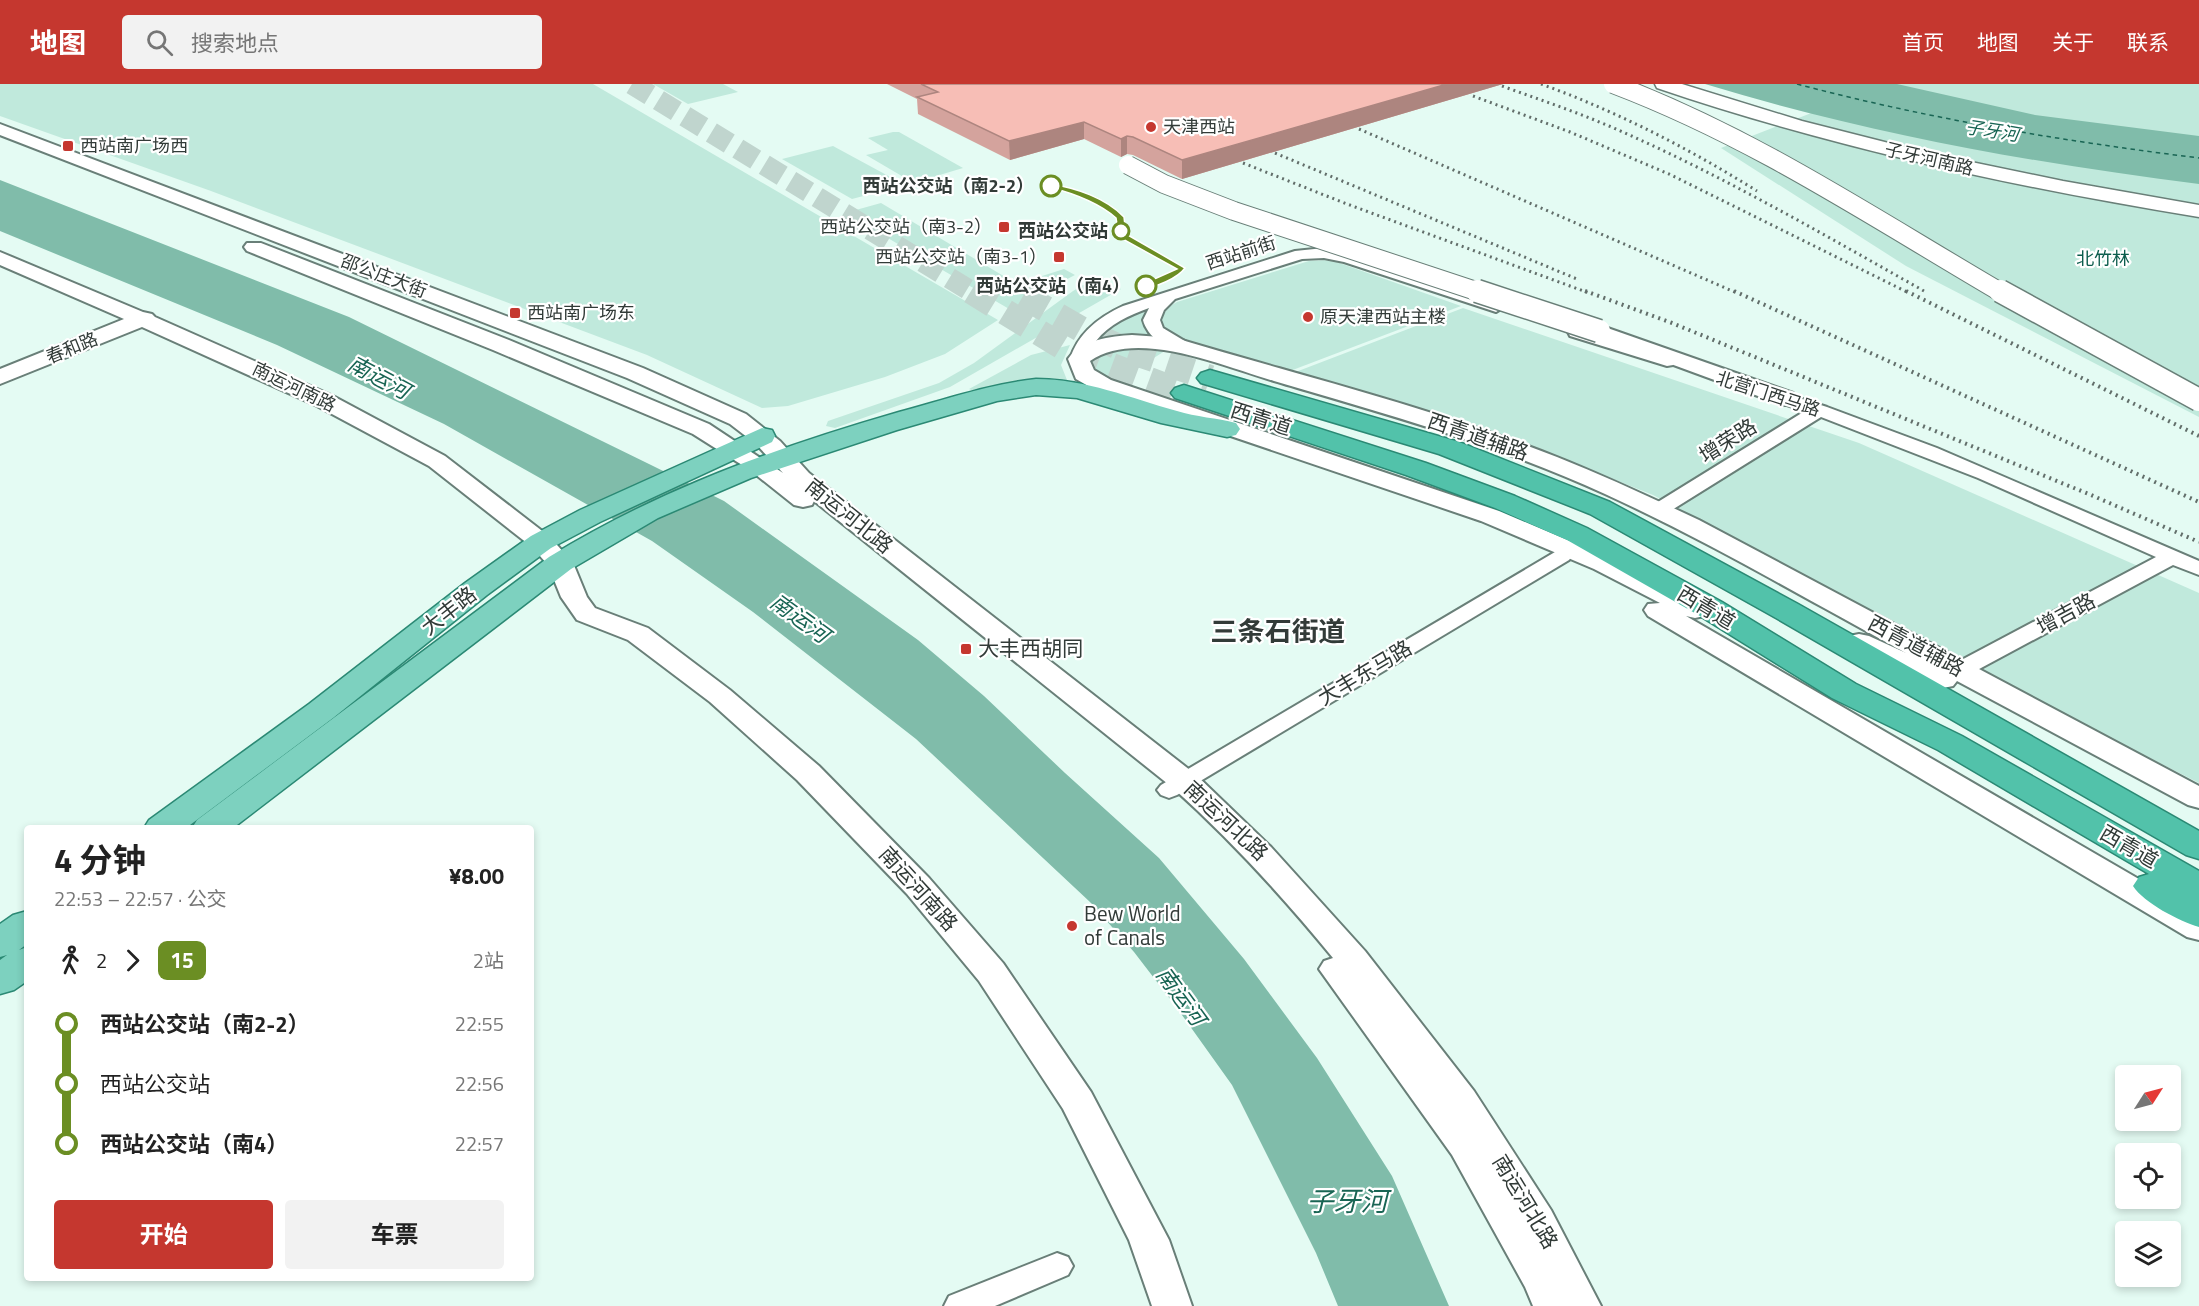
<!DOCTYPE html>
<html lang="zh">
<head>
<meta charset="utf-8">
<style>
  body { margin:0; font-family:"Titillium Web","Noto Sans SC",sans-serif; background:#f2f2f2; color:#222; height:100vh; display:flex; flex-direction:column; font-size:22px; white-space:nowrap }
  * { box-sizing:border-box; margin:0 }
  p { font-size:20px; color:#767676 }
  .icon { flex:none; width:33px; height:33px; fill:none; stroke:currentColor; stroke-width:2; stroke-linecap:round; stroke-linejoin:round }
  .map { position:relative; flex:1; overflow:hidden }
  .drawer { position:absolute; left:24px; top:741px; width:510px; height:456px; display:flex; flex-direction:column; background:#fff; border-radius:6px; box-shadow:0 3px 9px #0003 }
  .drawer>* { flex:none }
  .badge { padding:0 12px; border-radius:9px; font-size:21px; line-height:39px }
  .needle { width:39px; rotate:54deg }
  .tools { position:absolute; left:2115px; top:981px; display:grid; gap:12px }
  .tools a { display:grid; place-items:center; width:66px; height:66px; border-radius:6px; background:#fff; box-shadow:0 3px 9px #0003; font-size:30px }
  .map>.badge { position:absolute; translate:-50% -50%; box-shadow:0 0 0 3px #fff }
  .legs { display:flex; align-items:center; gap:9px; height:66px; padding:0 30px; font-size:20px }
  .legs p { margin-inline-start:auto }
  .summary { display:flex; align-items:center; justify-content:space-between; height:102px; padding:0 30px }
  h1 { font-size:33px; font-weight:700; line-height:45px }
  .action { display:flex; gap:12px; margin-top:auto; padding:12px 30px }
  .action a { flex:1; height:69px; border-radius:6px; background:#c5372f; color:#fff; font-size:24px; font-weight:700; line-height:69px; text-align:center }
  .action a+a { background:#f2f2f2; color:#222 }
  ul { padding:0 30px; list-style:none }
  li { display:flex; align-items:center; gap:21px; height:60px; font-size:22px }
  li i { display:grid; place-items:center; width:9px; height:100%; margin:0 8px; background:currentColor }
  li i::after { content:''; width:15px; height:15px; margin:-8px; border:4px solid; border-radius:50%; background:#fff }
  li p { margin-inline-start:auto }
  li:first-child i { background:linear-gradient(#0000 50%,currentColor 0) }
  li:last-child i { background:linear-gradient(currentColor 50%,#0000 0) }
  header { display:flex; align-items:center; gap:36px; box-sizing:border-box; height:84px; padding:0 30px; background:#c5372f; color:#fff }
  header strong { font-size:28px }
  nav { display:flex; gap:33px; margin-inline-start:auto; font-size:21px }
  .search { width:420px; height:54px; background:#f2f2f2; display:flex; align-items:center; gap:15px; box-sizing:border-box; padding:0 21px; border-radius:6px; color:#767676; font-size:22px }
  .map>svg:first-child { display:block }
  .green { fill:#c0e9dc }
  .water { fill:#80bcaa }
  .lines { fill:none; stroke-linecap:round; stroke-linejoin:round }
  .ferry { stroke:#196554; stroke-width:1.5; stroke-dasharray:4.5 4; stroke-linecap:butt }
  .trunk-tunnel-far1 { stroke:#c0d5ce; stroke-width:21; stroke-dasharray:21 10; stroke-linecap:butt }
  .trunk-tunnel { stroke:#c0d5ce; stroke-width:26; stroke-dasharray:26 14; stroke-linecap:butt }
  .minor-casing { stroke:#697f78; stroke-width:4 }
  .tertiary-casing { stroke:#697f78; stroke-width:4 }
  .secondary-casing { stroke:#697f78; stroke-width:3 }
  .primary-casing { stroke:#2b8974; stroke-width:3 }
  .trunk-casing { stroke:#2b8974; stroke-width:3 }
  .minor { fill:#fff; fill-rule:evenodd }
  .tertiary { fill:#fff; fill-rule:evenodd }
  .secondary { fill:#fff; fill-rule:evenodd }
  .primary { fill:#7dd1bf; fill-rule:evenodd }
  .trunk { fill:#52c2aa; fill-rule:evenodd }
  .rail-far1 { stroke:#626e6a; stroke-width:3; stroke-dasharray:2 4; stroke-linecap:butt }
  .rail { stroke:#626e6a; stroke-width:4; stroke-dasharray:2 4.5; stroke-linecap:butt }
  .tertiary-bridge-far1-casing { stroke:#697f78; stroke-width:20; stroke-linecap:butt }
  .tertiary-bridge-casing { stroke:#697f78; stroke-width:25; stroke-linecap:butt }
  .tertiary-bridge-far1 { stroke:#fff; stroke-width:18 }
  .tertiary-bridge { stroke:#fff; stroke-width:22 }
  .wall { fill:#d4a39d }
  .shaded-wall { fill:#ad857f }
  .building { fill:#f7beb6; stroke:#ad857f; stroke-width:1.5 }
  .line-1 { fill:#6b8e23; stroke:#fff; stroke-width:1.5 }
  .poi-dot { fill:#c5372f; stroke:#fff; stroke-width:2 }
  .stop-1-dot { fill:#fff; stroke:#6b8e23; stroke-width:3 }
  .labels { text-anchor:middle; stroke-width:4.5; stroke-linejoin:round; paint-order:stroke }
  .far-poi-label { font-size:18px; fill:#323b38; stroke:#fff; text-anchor:start }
  .far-water-label { font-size:18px; font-style:italic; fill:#196554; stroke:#fff }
  .far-street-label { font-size:18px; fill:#323b38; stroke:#fff }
  .far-stop-label { font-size:18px; font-weight:bold; fill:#323b38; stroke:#fff; text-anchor:end }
  .far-park-label { font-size:18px; fill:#0c5d4d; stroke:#fff }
  .street-label { font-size:21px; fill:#323b38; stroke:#fff }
  .poi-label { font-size:21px; fill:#323b38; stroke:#fff; text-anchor:start }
  .water-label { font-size:22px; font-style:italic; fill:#196554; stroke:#fff }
  .district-label { font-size:27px; font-weight:bold; fill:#323b38; stroke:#fff }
  .near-water-label { font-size:27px; font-style:italic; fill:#196554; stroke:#fff }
</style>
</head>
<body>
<header>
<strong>地图</strong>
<div class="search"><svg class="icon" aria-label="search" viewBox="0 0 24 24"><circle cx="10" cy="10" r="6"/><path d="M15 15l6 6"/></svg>搜索地点</div>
<nav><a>首页</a><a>地图</a><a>关于</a><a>联系</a></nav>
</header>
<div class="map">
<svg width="2199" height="1222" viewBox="0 0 2199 1222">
  <rect width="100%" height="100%" fill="#e4fbf3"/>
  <g class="green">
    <polygon points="0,0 593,0 998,236 945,270 885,293 788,322 762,324 647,271 211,107 0,32"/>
    <polygon points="653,0 723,0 738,8 688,20"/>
    <polygon points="1874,0 2199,0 2199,58 2051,40"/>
    <polygon points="1819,26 2199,91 2199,333 1906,182 1721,64"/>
    <polygon points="893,48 899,48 963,84 923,96 912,98 866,71 888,66 868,54"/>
    <polygon points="833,62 905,101 852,115 782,75"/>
    <polygon points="881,119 1017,200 1064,185 1075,191 1048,205 1016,229 845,129"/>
    <path d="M1331 176 1461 222 1290 287 1174 253 1162 244C1161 231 1166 224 1177 218L1309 177Z"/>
    <polygon points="1099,198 1121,205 950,303 835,344 826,342 828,337 939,299 974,279 1073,207 1085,200"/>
    <polygon points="1150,222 1142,236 1150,251 1133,251 1097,257 1095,255 1129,231"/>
    <polygon points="1463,224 1859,359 2199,509 2199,699 2018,607 1653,411 1488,345 1293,289"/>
    <polygon points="1070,261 1061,281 1067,296 1020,297 974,307 969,305 1031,271"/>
    <polygon points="1122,261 1168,265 1119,296 1197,326 1110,298 1094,288 1092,280 1093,275"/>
  </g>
  <g class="water">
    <path d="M1705 0H1897L2035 31 2199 52V100C2031 79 1866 49 1705 0Z"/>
    <polygon points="0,96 349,233 649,380 724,417 918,556 984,612 1065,689 1159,774 1244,875 1317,974 1392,1092 1449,1222 1338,1222 1316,1169 1232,1001 1177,924 1134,868 1090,818 916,655 753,528 652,457 444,340 277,261 0,147"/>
  </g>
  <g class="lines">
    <path class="ferry" d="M1797 0C1929 35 2063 57 2199 74"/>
    <polyline class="trunk-tunnel-far1" points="632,0 974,209"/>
    <g class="trunk-tunnel">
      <polyline points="971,207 1066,265 1184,309"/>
      <polyline points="1023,212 1086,248 1121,264 1210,294"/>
    </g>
    <defs>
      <g id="minor">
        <path d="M1324 164 1353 171 1502 220 1504 223 1496 228 1490 226 1344 178 1324 174 1302 175 1175 215 1164 226 1160 236 1163 244 1188 259 1190 263 1188 267C1171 271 1147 253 1143 236L1149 224C1130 231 1109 240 1096 257 1091 264 1089 272 1085 279H1073L1070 275C1078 249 1099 233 1123 222L1295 167Z"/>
        <polygon points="1576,243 1673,273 1676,277 1673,281 1667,282 1570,252 1568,248"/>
        <polygon points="1765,303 1827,323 1937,364 2199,477 2199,491 2173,481 1968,591 1960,593 1952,591 1949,586 1952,581 2156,473 1978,394 1821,333 1667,429 1653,429 1650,425 1653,421 1805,327 1759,312 1756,308 1759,304"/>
        <polygon points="1562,466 1569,468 1572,472 1569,476 1177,711 1169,714 1161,711 1157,706 1161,701 1555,468"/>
        <polygon points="1057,1169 1068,1173 1073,1182 1068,1191 995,1222 944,1222 949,1212"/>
      </g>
      <g id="tertiary">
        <path d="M0 40 643 284 746 330 780 357 809 389 1195 690 1271 763 1365 867 1474 1007 1551 1126 1601 1222H1533L1525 1203 1452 1071 1319 885 1324 877 1333 874C1283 813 1231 756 1173 704L814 417 812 421 803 423 794 421 750 386 693 350 493 266 247 167 244 163 247 159H261L509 256 709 340 783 389 756 360 730 340 627 294 0 51Z"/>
        <polygon points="0,168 143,228 152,230 155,233 333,312 445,372 550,453 573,479 587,513 595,524 648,544 730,606 819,682 929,794 1003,879 1091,1008 1169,1156 1192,1222 1152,1222 1129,1156 1063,1025 979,897 907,810 797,696 710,618 628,556 577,536 561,513 548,481 532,463 429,382 317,322 142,243 0,300 0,285 124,235 0,181"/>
        <polygon points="1599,241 1793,309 1796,314 1793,319 1785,321 1777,319 1592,251 1588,247 1592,243"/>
        <path d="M1132 251 1175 254C1302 292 1433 324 1557 373 1605 392 1652 414 1699 436L2199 702V724L2188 721 1957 597 1953 602 1943 604 1933 602 1849 564 1845 558 1849 552 1859 550 1869 552 1906 569C1806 515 1708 457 1605 410 1499 361 1385 330 1274 297 1223 282 1137 244 1090 277L1094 286 1111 296 1499 427 1612 475 1704 520 1708 526 1704 532 1695 534 1686 532 2199 830V856L2187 853 1648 532 1644 526 1648 520 1660 519 1594 485 1481 437 1095 306 1076 295 1068 275C1081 256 1111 252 1132 251Z"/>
      </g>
      <path id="secondary" d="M1655 0H1682L1802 37 1928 69 2063 97 2199 121V133C2015 103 1834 64 1657 4Z"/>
      <g id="primary">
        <path d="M1036 295C1086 295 1130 314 1177 327 1196 333 1217 334 1236 339L1240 345 1236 351 1227 353 1161 339 1077 314 1036 311 997 317 897 346 751 394 658 434 571 485 233 744H192L197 736 549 473C660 405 775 364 899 328 944 316 989 300 1036 295Z"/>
        <polygon points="762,344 772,346 775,352 772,358 600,438 551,464 487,511 333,634 186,744 144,744 149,736 309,620 465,499 531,452 580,426"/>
        <polygon points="27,827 27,860 19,866 27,863 27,897 14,906 0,910 0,876 7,871 0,873 0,840 13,831"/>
      </g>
      <g id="trunk">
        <polygon points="1210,286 1459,358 1610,418 1798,520 2199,747 2199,775 2186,771 1776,534 1590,430 1439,370 1201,299 1197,294 1201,289"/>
        <path d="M1184 301 1426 379 1515 412 1587 444 1722 518 1856 600 1962 652 2199 787V843C2179 837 2144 819 2133 802L2139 793 2149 790 1938 666 1832 614 1700 532 1567 456 1495 424 1406 391 1175 314 1171 309 1175 304Z"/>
      </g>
    </defs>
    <use href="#minor" class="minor-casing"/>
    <use href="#tertiary" class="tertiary-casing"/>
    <use href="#secondary" class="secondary-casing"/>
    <use href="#primary" class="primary-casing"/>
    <use href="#trunk" class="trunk-casing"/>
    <use href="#minor" class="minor"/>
    <use href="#tertiary" class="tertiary"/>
    <use href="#secondary" class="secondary"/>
    <use href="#primary" class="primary"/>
    <use href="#trunk" class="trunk"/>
    <g class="rail-far1">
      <path d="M1541 0C1618 28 1688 64 1757 107"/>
      <path d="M1502 2C1538 15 1574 27 1609 42 1718 89 1821 149 1924 207"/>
      <polyline points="1473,12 1570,48 1669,90 1909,209"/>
      <polyline points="1359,45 1737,209"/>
      <polyline points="1275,69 1577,195"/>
      <polyline points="1243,79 1347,120 1589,209"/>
    </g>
    <g class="rail">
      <polyline points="1585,207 1672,239 2091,411 2199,458"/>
      <polyline points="1734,207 2199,418"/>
      <polyline points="1906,207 2199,352"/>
    </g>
    <defs>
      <g id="tertiary-bridge-far1">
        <path d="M1613 0C1755 54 1872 133 2002 209"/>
        <polyline points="1128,81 1164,100 1234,127 1482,209"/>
      </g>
      <g id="tertiary-bridge">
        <polyline points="1477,207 1599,247"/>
        <polyline points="2000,207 2199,316"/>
      </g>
    </defs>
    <use href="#tertiary-bridge-far1" class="tertiary-bridge-far1-casing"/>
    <use href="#tertiary-bridge" class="tertiary-bridge-casing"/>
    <use href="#tertiary-bridge-far1" class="tertiary-bridge-far1"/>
    <use href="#tertiary-bridge" class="tertiary-bridge"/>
  </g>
  <polygon class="wall" points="887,0 1503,0 1182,95 1133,71 1127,70 1121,73 1084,55 1010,76 918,30 917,15"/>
  <g class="shaded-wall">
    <polygon points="1447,0 1503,0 1182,95 1182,76"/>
    <polygon points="1084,38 1084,55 1010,76 1009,57"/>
    <polygon points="1127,52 1127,70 1121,73 1121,55"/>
  </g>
  <polygon class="building" points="921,0 1447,0 1182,76 1133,53 1127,52 1121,55 1084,38 1009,57 917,13 938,8"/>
  <path class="line-1" d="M1051 100C1076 104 1106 114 1124 133L1126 150 1185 184C1178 194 1155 204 1143 204V200L1177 185 1119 153 1116 134C1098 118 1072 109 1049 103Z"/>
  <g class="poi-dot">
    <circle cx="1151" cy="43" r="6"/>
    <rect x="62" y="56" width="12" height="12" rx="3"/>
    <rect x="998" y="137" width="12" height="12" rx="3"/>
    <rect x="1053" y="167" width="12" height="12" rx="3"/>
    <rect x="509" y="223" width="12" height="12" rx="3"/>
    <circle cx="1308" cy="233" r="6"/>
    <rect x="960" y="559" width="12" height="12" rx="3"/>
    <circle cx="1072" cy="842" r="6"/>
  </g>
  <g class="stop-1-dot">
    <circle cx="1051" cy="102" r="10"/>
    <circle cx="1121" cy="147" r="8"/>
    <circle cx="1146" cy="202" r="10"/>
  </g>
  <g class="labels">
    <g class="far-poi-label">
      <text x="1163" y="49">天津西站</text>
      <text x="80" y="68">西站南广场西</text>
      <text x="992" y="149" text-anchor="end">西站公交站（南3-2）</text>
      <text x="1047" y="179" text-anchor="end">西站公交站（南3-1）</text>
      <text x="527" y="235">西站南广场东</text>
      <text x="1320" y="239">原天津西站主楼</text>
    </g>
    <g class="far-water-label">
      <text transform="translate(1992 47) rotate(9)" y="6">子牙河</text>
    </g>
    <g class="far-street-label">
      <text transform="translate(1929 75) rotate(13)" y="6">子牙河南路</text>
      <text transform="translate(1241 169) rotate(-18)" y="6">西站前街</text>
      <text transform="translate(384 192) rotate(21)" y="6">邵公庄大街</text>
      <text transform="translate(72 264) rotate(-22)" y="6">春和路</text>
      <text transform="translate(294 303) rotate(26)" y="6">南运河南路</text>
      <text transform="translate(1768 310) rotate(18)" y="6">北营门西马路</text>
    </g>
    <g class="far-stop-label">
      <text x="1034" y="108">西站公交站（南2-2）</text>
      <text x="1108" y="153">西站公交站</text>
      <text x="1130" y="208">西站公交站（南4）</text>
    </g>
    <g class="far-park-label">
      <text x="2103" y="181">北竹林</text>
    </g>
    <g class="street-label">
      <text transform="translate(1261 335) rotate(18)" y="7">西青道</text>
      <text transform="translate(1478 353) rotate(19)" y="7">西青道辅路</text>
      <text transform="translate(1728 357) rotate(-32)" y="7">增荣路</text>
      <text transform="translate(849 432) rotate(39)" y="7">南运河北路</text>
      <text transform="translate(1706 524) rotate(31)" y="7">西青道</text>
      <text transform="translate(449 527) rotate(-38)" y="7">大丰路</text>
      <text transform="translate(2066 530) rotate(-28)" y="7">增吉路</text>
      <text transform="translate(1916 562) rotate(28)" y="7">西青道辅路</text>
      <text transform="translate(1365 589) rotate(-31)" y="7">大丰东马路</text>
      <text transform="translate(1226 737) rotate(43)" y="7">南运河北路</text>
      <text transform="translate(2129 763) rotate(30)" y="7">西青道</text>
      <text transform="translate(918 805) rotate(48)" y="7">南运河南路</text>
      <text transform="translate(1525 1118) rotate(59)" y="7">南运河北路</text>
    </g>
    <g class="poi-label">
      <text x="978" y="572">大丰西胡同</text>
      <text x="1084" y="837">Bew World<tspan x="1084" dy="24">of Canals</tspan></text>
    </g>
    <g class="water-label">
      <text transform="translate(379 293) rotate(28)" y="8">南运河</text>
      <text transform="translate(800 534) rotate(36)" y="8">南运河</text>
      <text transform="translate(1181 912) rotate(54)" y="8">南运河</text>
    </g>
    <g class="district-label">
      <text x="1278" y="557">三条石街道</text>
    </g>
    <g class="near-water-label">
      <text x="1347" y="1127">子牙河</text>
    </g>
  </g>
</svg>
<div class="tools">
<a><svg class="needle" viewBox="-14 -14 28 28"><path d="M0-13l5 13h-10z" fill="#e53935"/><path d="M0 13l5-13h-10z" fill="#767676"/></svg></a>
<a><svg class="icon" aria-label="locate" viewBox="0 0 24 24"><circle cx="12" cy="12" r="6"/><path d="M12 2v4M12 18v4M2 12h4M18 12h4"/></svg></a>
<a><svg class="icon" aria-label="layers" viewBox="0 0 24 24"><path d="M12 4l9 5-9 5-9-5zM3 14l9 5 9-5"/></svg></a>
</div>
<section class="drawer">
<div class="summary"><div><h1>4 分钟</h1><p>22:53 – 22:57 · 公交</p></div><b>¥8.00</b></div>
<div class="legs"><svg class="icon" aria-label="walk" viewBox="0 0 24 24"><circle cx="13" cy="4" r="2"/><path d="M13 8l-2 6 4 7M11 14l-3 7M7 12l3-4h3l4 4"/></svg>2<svg class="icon" aria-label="forward" viewBox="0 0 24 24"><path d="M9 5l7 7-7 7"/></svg><b class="badge" style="background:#6b8e23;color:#fff">15</b><p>2站</p></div>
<ul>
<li><i style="color:#6b8e23"></i><b>西站公交站（南2-2）</b><p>22:55</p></li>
<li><i style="color:#6b8e23"></i><span>西站公交站</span><p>22:56</p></li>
<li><i style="color:#6b8e23"></i><b>西站公交站（南4）</b><p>22:57</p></li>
</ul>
<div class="action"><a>开始</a><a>车票</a></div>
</section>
</div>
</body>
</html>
